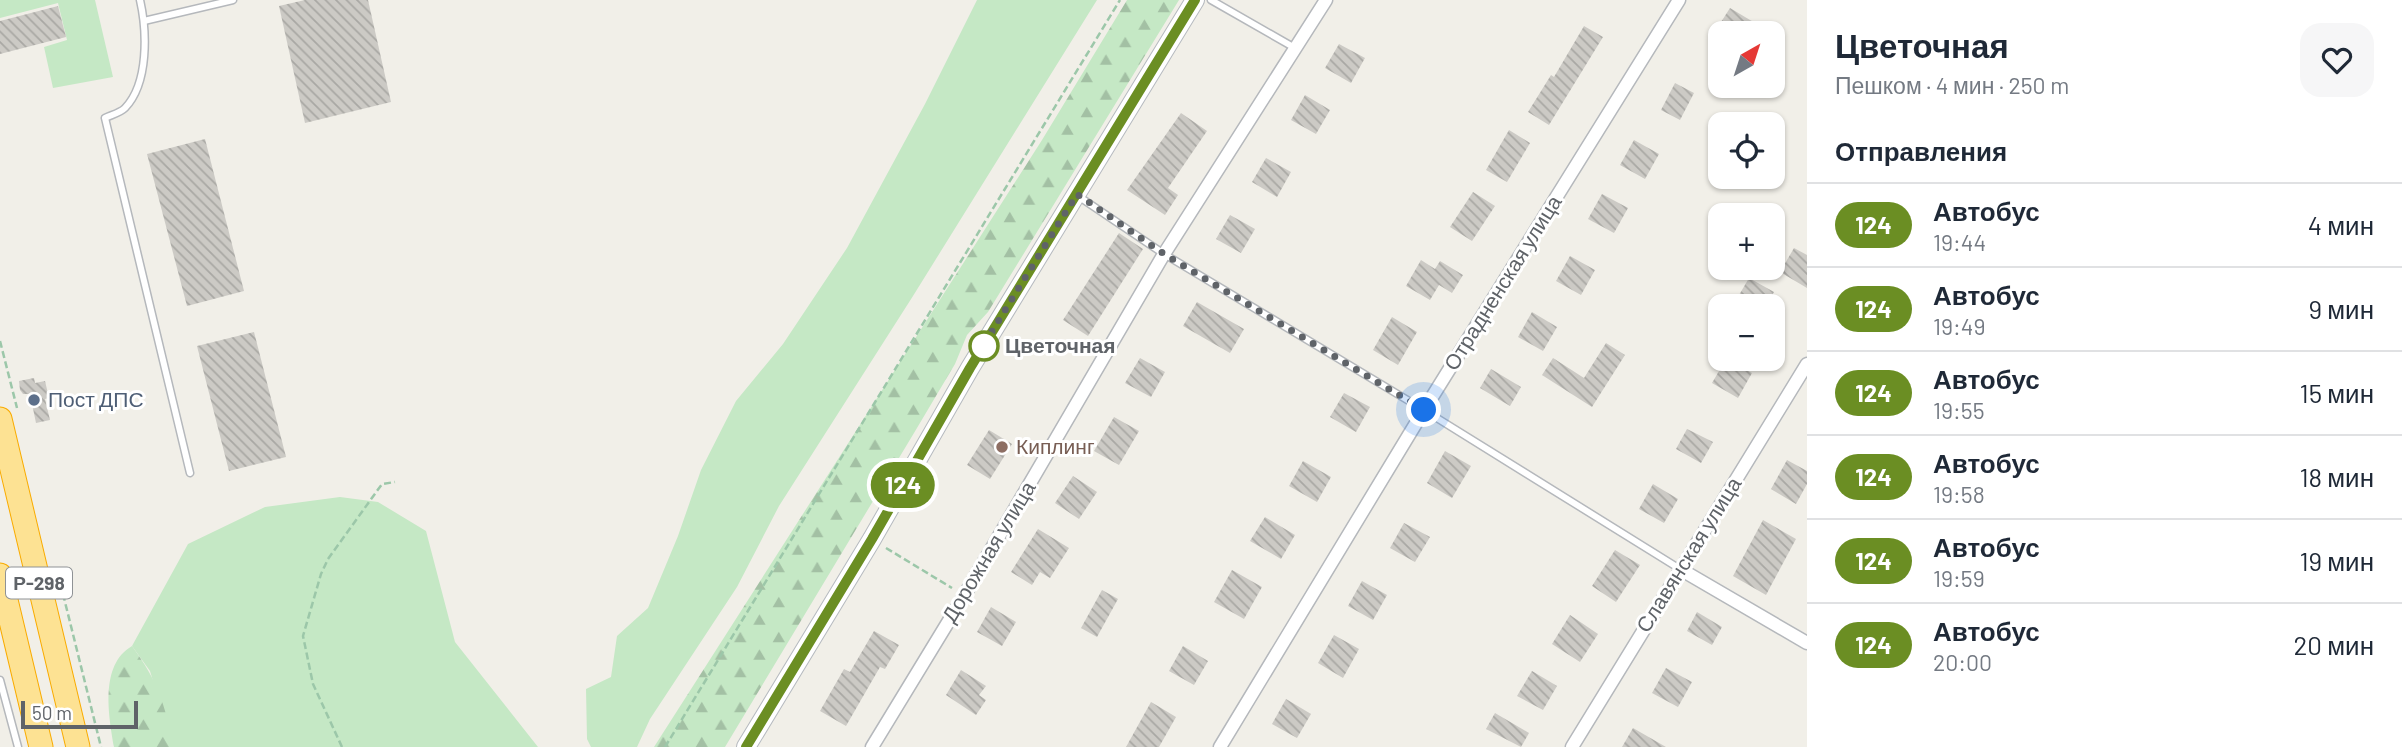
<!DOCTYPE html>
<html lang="ru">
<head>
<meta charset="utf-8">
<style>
  body { margin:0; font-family:Barlow,sans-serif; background:#f6f6f7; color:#1f2937; height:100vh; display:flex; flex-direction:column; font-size:26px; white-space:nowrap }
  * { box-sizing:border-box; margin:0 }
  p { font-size:23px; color:#747a83 }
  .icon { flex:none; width:38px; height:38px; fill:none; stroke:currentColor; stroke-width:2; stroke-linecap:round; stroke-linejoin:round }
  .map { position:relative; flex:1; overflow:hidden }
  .sheet { display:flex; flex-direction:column; background:#fff; width:595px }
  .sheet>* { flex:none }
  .badge { padding:0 14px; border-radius:23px; font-size:24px; line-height:46px }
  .needle { width:46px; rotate:39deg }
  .buttons { position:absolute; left:1708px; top:21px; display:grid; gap:14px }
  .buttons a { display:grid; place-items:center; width:77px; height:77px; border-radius:14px; background:#fff; box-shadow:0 2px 5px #0004; font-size:35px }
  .scale { position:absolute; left:21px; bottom:18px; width:117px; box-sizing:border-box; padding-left:7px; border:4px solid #5f6368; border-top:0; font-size:19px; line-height:24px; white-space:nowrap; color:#5f6368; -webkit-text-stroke:5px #fff; paint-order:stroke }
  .you { position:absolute; width:35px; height:35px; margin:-18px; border:5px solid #fff; border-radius:50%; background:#1a73e8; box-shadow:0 0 0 10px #1a73e833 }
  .map>.badge { position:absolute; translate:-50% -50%; box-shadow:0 0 0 4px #fff }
  h2 { padding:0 28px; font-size:26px; line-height:63px }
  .round { display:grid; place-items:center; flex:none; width:74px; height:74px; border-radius:21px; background:#f6f6f7 }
  .summary { display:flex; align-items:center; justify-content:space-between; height:119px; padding:0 28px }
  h1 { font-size:33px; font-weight:600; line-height:52px }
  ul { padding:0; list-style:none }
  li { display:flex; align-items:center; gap:21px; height:84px; padding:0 28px; border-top:2px solid #e0e1e3 }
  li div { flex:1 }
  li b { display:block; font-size:26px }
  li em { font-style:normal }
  li .badge { min-width:77px; font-weight:700; text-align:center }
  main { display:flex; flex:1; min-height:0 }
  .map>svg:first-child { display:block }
  .grass { fill:#c5e8c5 }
  .forest { fill:url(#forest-firs) }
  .building { fill:url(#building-back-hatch) }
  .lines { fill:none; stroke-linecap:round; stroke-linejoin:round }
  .lane-casing { stroke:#b5b8bc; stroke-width:9 }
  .street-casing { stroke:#b5b8bc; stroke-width:15 }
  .secondary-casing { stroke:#b6babf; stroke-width:20 }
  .highway-casing { stroke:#f9ab00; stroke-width:25 }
  .path { stroke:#9cc7a9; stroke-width:2.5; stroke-dasharray:7 3.5; stroke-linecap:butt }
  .lane { stroke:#fff; stroke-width:6 }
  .street { stroke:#fff; stroke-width:12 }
  .secondary { stroke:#fff; stroke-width:18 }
  .highway { stroke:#fde293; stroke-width:23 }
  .line-casing { stroke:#fff; stroke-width:16 }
  .line { stroke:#6b8e23; stroke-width:10 }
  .walk { stroke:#5f6368; stroke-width:7; stroke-dasharray:0 12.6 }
  .stop-dot { fill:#fff; stroke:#6b8e23; stroke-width:3.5 }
  .service-dot { fill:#5c6f8a; stroke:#fff; stroke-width:2.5 }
  .education-dot { fill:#8d6e63; stroke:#fff; stroke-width:2.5 }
  .labels { text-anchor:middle; stroke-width:6; stroke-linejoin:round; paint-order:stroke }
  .shield { fill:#fff; stroke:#8f9295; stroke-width:2 }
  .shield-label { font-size:19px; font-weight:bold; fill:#5f6368 }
  .street-label { font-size:21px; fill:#5f6368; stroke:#fff }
  .stop-label { font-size:21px; font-weight:bold; fill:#5f6368; stroke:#fff; text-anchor:start }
  .service-label { font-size:21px; fill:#4e5e75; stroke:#fff; text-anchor:start }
  .education-label { font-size:21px; fill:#785e54; stroke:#fff; text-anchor:start }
</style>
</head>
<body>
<main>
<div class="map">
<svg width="1807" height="747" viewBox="0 0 1807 747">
  <defs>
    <pattern id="forest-firs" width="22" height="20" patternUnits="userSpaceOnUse" patternTransform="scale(1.75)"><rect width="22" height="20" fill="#c5e8c5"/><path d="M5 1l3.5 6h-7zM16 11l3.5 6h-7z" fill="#a3c0a4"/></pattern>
    <pattern id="building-back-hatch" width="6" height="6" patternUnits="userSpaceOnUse" patternTransform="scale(1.75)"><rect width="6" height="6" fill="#cccac5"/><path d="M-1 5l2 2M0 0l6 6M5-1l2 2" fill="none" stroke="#a9a8a4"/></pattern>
  </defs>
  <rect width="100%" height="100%" fill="#f1efe8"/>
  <g class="grass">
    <polygon points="0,0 95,0 113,77 53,88 44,47 67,40 58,3 0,18"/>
    <polygon points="977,0 1097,0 913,296 779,506 737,587 650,719 637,747 591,747 587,739 586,689 611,677 617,636 648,608 678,536 701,470 736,401 783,344 847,248 925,104"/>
    <polygon points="340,497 378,502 426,531 455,642 538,747 173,747 150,671 132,646 188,544 265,507"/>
  </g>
  <g class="forest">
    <polygon points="1127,0 1179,0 988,312 967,335 955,364 914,433 725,747 654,747 1042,140"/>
    <path d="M132 646C159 683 164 703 174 747H114C109 717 99 665 132 646Z"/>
  </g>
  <g class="building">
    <polygon points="305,0 368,0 391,102 305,123 279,6"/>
    <polygon points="58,6 66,37 0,54 0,21"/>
    <polygon points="1730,8 1755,23 1749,33 1714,33"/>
    <polygon points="1584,26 1603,37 1549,125 1528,112 1551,75 1554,77"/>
    <polygon points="1339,44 1365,58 1351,83 1325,68"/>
    <polygon points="1675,83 1694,93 1680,120 1661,110"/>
    <polygon points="1305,95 1330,110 1316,134 1291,120"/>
    <polygon points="1181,113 1207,131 1168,188 1178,195 1165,215 1127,190"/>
    <polygon points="1509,130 1530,143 1507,182 1486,170"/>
    <polygon points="205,139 244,291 187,306 147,154"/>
    <polygon points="1634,140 1659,154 1645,179 1620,165"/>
    <polygon points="1266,158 1291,172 1277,197 1252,182"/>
    <polygon points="1473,192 1495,206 1472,241 1450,227"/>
    <polygon points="1602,194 1628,208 1614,233 1588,219"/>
    <polygon points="1230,215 1255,229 1241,253 1216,239"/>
    <polygon points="1119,233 1143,249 1088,336 1063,320"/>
    <polygon points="1794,248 1807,255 1807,288 1780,272"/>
    <polygon points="1570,256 1595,270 1581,295 1556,281"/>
    <polygon points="1421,260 1435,269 1440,261 1463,275 1452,293 1439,285 1430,300 1406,286"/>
    <polygon points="1749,278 1774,292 1766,306 1742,306 1735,302"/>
    <polygon points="1197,302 1244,329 1230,353 1183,326"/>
    <polygon points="1532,312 1557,327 1543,351 1518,337"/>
    <polygon points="1392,317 1417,332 1398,365 1373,350"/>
    <polygon points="254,332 286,457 229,471 197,346"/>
    <polygon points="1606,343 1625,355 1592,407 1542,375 1553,358 1584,378"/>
    <polygon points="1140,358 1165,372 1151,397 1125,383"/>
    <polygon points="1726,359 1752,373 1738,398 1712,383"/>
    <polygon points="1491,369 1521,387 1510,406 1480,388"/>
    <polygon points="34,378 35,383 45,381 49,398 45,399 50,420 36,423 30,394 23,394 20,390 19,381"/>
    <polygon points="1344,393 1370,407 1356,432 1330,417"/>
    <polygon points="1114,417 1139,431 1119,465 1094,451"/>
    <polygon points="1687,429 1713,442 1701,463 1676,449"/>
    <polygon points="989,430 1012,444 990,479 967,465"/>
    <polygon points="1445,451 1471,466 1452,498 1427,483"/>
    <polygon points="1787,460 1807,471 1807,484 1796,504 1771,489"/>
    <polygon points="1303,461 1331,477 1317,502 1289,486"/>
    <polygon points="1073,476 1097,492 1079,519 1055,503"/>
    <polygon points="1653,484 1678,499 1664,523 1639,509"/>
    <polygon points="1265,517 1295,535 1281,559 1250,541"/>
    <polygon points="1763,520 1796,539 1766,595 1733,576"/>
    <polygon points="1404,523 1430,537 1415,562 1390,548"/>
    <polygon points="1038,529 1069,548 1050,578 1040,572 1032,585 1011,572"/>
    <polygon points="1615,550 1640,565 1616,602 1592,586"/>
    <polygon points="1232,570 1262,587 1244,619 1214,602"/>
    <polygon points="1362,581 1387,595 1373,620 1348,606"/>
    <polygon points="1102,590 1118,599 1097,637 1081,628"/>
    <polygon points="991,607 1016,622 1002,646 977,632"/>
    <polygon points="1697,612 1722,627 1712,645 1687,631"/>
    <polygon points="1570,615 1598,634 1580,662 1552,644"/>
    <polygon points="874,631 899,645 885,669 880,667 846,726 820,711 844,669 850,672"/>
    <polygon points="1334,635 1359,649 1343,678 1318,663"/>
    <polygon points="1183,646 1208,661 1194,685 1169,671"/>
    <polygon points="1666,668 1692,682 1678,707 1652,693"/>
    <polygon points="961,670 986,686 979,695 986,700 976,715 946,695"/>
    <polygon points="1532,671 1557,686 1543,710 1517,696"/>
    <polygon points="1286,699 1311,714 1297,738 1272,724"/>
    <polygon points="1151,702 1176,717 1159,747 1126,747"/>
    <polygon points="1495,713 1529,733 1521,747 1486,729"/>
    <polygon points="1633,728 1666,747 1622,747"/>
  </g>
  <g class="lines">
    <defs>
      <g id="lane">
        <path d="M140 0C147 31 149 83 125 108 120 113 111 115 105 118L190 473"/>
        <polyline points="1211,0 1295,48"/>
        <polyline points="144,21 233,0"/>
        <polyline points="1078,196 1164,254 1424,410 1680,569"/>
        <polyline points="0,680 18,747"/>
      </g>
      <g id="street">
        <polyline points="1680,569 1807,643"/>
        <polyline points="872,747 964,596 1164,254 1326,0"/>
        <polyline points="1220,747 1424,410 1679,0"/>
        <polyline points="1572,747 1807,364"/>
      </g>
      <polyline id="secondary" points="746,747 872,539 970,368 1195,0"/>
      <g id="highway">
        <polyline points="0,419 78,747"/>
        <polyline points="0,575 41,747"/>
      </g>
    </defs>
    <use href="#lane" class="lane-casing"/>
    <use href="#street" class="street-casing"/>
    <use href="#secondary" class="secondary-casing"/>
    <use href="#highway" class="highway-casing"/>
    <g class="path">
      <polyline points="0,341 17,408"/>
      <polyline points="886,548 952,588"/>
      <polyline points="63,594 101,747"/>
      <polyline points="342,747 313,684 303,636 321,574 328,559 382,484 395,482"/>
      <polyline points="665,747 1120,0"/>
    </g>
    <use href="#lane" class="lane"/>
    <use href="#street" class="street"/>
    <use href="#secondary" class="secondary"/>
    <use href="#highway" class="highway"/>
  </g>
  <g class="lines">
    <defs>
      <polyline id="line" points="746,747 872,539 970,368 1195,0"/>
    </defs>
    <use href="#line" class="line-casing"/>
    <use href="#line" class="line"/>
    <polyline class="walk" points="984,346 981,349 1077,194 1164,254 1424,410"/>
  </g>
  <circle class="stop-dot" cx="984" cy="346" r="14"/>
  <circle class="service-dot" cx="34" cy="400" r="7"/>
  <circle class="education-dot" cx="1002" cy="447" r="7"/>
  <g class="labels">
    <rect class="shield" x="6" y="567.5" width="66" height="31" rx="5"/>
    <g class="shield-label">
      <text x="39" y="590">Р-298</text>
    </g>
    <g class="street-label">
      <text transform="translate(1503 283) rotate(-58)" y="7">Отрадненская улица</text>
      <text transform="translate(989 552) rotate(-59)" y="7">Дорожная улица</text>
      <text transform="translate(1689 555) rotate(-58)" y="7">Славянская улица</text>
    </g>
    <g class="stop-label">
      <text x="1005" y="353">Цветочная</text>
    </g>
    <g class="service-label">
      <text x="48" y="407">Пост ДПС</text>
    </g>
    <g class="education-label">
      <text x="1016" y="454">Киплинг</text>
    </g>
  </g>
</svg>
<div class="buttons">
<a><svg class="needle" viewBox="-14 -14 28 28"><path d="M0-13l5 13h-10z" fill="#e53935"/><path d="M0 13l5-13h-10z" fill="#747a83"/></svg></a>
<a><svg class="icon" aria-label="locate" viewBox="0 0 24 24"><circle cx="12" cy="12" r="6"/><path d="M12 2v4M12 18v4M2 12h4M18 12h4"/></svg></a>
<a>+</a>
<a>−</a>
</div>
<div class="scale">50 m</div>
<div class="you" style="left:1424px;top:410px"></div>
<b class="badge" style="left:903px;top:485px;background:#6b8e23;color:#fff">124</b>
</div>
<section class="sheet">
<div class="summary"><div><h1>Цветочная</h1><p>Пешком · 4 мин · 250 m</p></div><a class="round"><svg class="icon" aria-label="heart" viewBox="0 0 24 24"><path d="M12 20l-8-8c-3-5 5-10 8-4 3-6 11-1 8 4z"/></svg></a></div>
<h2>Отправления</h2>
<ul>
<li><span class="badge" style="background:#6b8e23;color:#fff">124</span><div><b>Автобус</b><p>19:44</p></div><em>4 мин</em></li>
<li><span class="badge" style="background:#6b8e23;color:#fff">124</span><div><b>Автобус</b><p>19:49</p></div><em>9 мин</em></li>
<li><span class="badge" style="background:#6b8e23;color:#fff">124</span><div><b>Автобус</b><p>19:55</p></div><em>15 мин</em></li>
<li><span class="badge" style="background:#6b8e23;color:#fff">124</span><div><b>Автобус</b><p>19:58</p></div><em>18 мин</em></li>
<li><span class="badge" style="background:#6b8e23;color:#fff">124</span><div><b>Автобус</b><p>19:59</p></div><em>19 мин</em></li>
<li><span class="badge" style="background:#6b8e23;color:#fff">124</span><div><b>Автобус</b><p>20:00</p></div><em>20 мин</em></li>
</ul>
</section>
</main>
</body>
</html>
